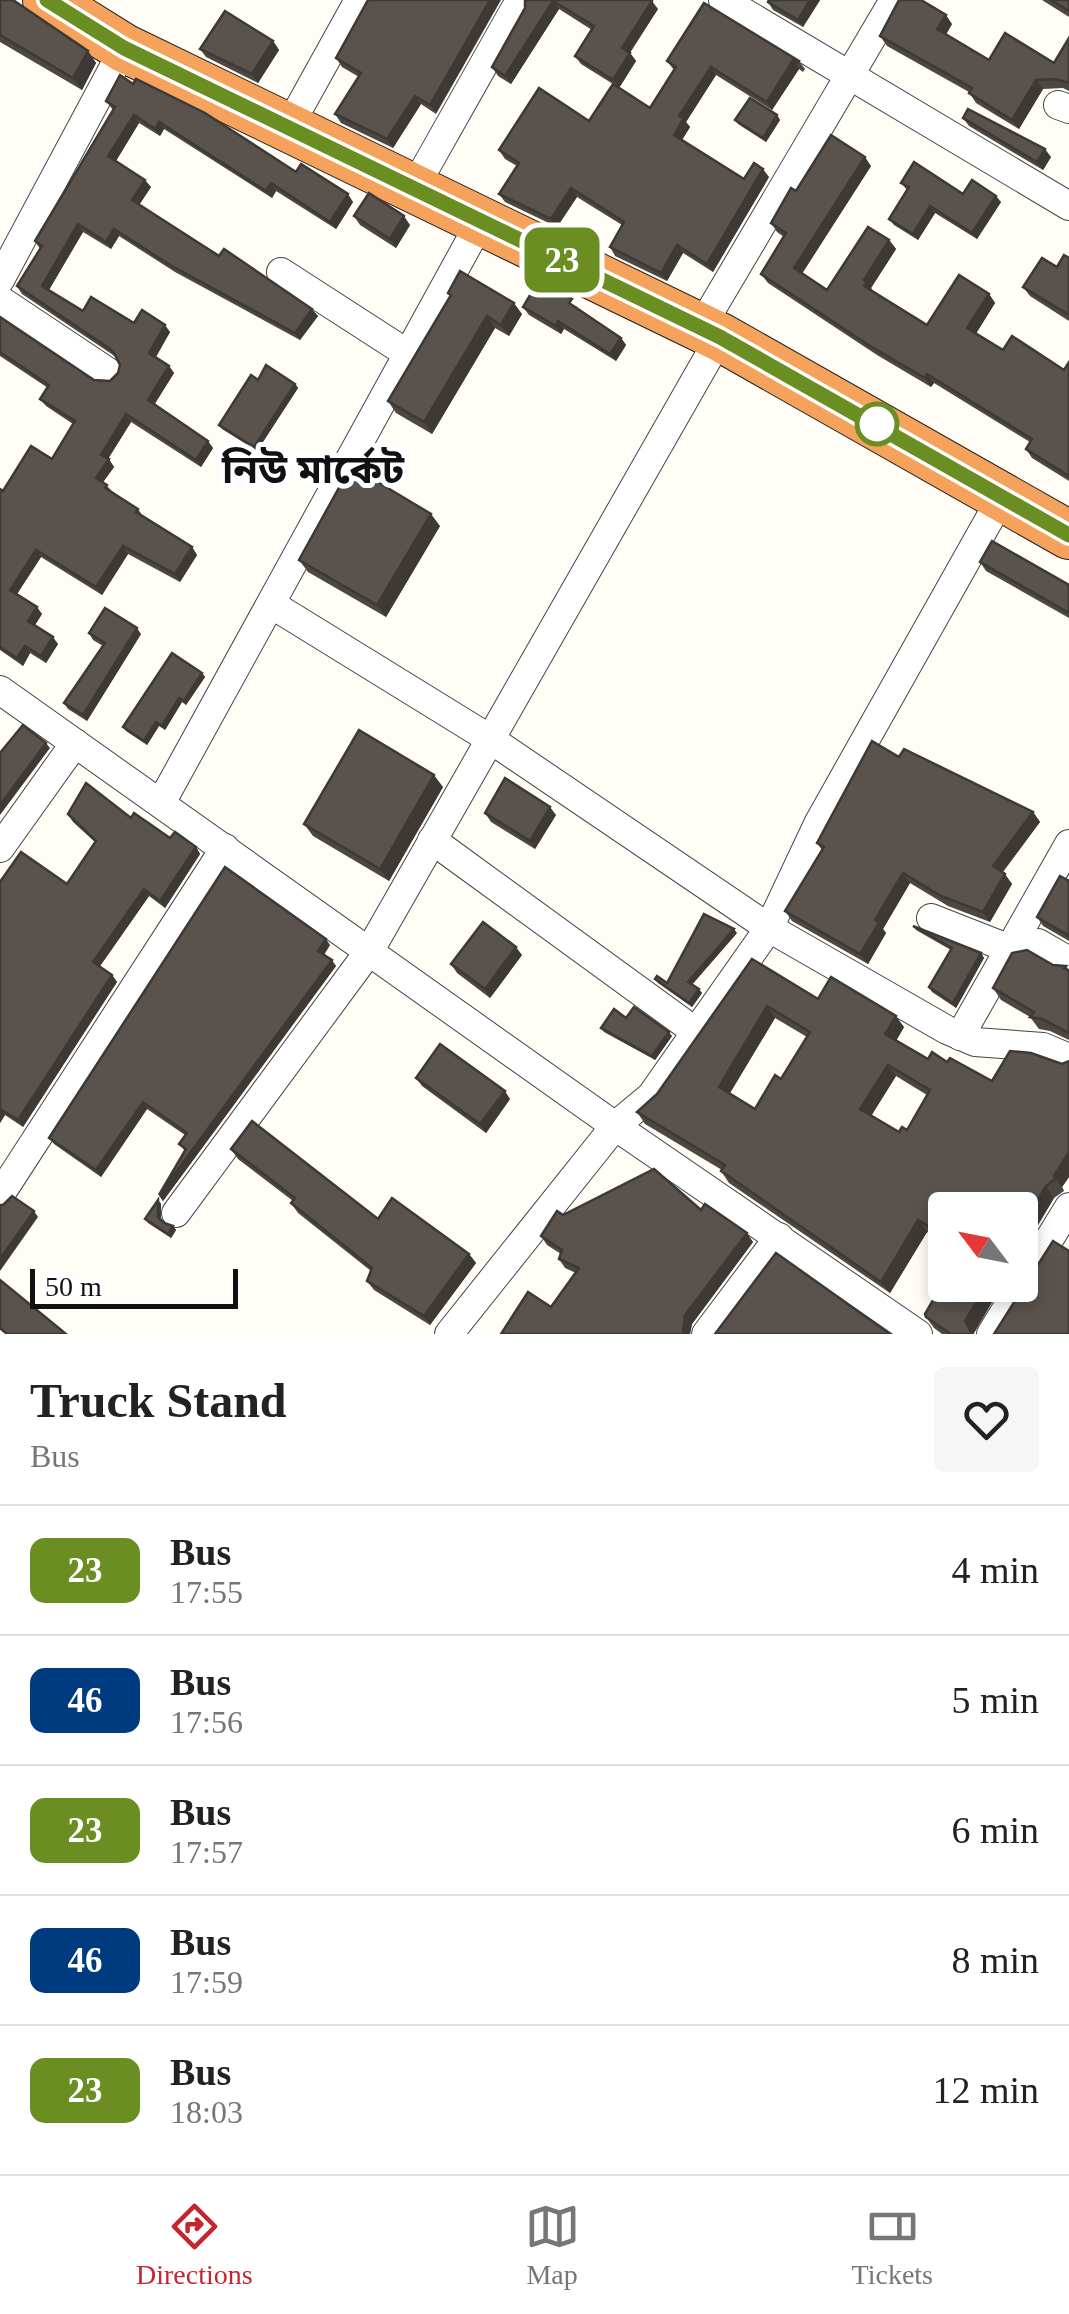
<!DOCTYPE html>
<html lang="en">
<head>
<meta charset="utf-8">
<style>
  body { margin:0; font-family:"Times New Roman","Noto Sans Bengali",serif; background:#f6f6f6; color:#222; height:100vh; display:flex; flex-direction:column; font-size:38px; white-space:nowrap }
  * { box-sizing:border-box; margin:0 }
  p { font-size:32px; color:#767676 }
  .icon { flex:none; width:55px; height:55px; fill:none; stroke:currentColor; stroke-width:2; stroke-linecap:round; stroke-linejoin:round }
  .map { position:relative; height:1334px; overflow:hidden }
  .sheet { display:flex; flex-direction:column; background:#fff; flex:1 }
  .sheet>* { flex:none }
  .badge { padding:0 20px; border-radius:15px; font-size:35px; line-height:65px }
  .needle { width:65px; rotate:302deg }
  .controls { position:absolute; left:928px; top:1192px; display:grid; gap:20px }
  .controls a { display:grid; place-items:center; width:110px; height:110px; border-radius:10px; background:#fff; box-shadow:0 5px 15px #0003; font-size:50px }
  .scale { position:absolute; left:30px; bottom:25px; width:208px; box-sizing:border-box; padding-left:10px; border:5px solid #111; border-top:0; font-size:28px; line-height:35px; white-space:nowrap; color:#111; -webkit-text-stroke:8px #fff; paint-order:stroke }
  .map>.badge { position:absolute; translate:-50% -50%; box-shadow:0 0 0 5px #fff }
  .round { display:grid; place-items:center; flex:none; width:105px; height:105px; border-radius:10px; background:#f6f6f6 }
  .head { display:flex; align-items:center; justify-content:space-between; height:170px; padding:0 30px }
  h1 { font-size:48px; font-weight:600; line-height:75px }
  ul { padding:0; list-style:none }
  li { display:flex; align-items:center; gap:30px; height:130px; padding:0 30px; border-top:2px solid #e0e0e0 }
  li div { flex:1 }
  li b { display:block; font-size:38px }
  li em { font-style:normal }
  li .badge { min-width:110px; font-weight:700; text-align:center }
  .tab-bar { display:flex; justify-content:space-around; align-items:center; height:140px; border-top:2px solid #e0e0e0; background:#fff; font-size:28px; color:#767676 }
  .tab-bar a { display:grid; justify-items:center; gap:5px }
  .tab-bar .active { color:#c4262e }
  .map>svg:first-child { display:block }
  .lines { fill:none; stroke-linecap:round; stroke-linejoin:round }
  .street-casing { stroke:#444; stroke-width:30 }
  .highway-casing { stroke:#222; stroke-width:50 }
  .street { stroke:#fff; stroke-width:28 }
  .highway { stroke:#f5a25d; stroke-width:48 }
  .wall { fill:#4d4742; fill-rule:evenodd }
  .shaded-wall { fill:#3f3936 }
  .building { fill:#5a524d; stroke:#3f3936; stroke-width:2.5; fill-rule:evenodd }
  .line-casing { stroke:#fff; stroke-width:22 }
  .line { stroke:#6b8e23; stroke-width:15 }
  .stop-dot { fill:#fff; stroke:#6b8e23; stroke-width:5 }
  .labels { text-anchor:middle; stroke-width:10; stroke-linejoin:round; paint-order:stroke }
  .district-label { font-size:40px; font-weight:bold; fill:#111; stroke:#fff }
</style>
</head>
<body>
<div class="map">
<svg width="1069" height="1334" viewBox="0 0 1069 1334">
  <rect width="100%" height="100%" fill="#fffdf5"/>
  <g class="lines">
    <defs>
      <g id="street">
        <polyline points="723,0 1069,206"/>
        <polyline points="1058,105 1069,109"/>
        <polyline points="288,128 359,0"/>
        <polyline points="414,188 515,9"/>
        <polyline points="281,272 408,354"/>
        <polyline points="0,280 124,48"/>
        <polyline points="0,300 108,372"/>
        <polyline points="701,327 894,0"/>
        <polyline points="271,604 490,739 769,928 947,1030 975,1042 1043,1047 1069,1058"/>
        <polyline points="0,690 615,1126 918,1334"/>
        <polyline points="161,803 481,221"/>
        <polyline points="432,840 696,1032"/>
        <polyline points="0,848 75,743"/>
        <polyline points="931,918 1010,949 1038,943 1069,961"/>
        <polyline points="960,1036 1069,844"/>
        <polyline points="0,1195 225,848"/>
        <polyline points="176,1213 370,950 720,337"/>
        <polyline points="449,1334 615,1126 651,1096 769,928 819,822 1003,495"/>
        <polyline points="706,1334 779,1237"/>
        <polyline points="991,1334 1069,1207"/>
      </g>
      <polyline id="highway" points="47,0 124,48 720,337 1069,535"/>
    </defs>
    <use href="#street" class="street-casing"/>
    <use href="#highway" class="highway-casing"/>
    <use href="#street" class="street"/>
    <use href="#highway" class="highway"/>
  </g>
  <g class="wall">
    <polygon points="0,0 88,51 96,63 82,90 0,42"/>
    <polygon points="368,0 436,114 421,104 393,148 341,123 335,114 359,77 342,67 336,58"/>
    <polygon points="525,0 658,9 630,53 636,61 619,88 650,108 674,70 667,61 799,61 805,69 803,72 799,69 772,110 716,75 686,122 690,127 682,140 744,179 769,177 713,272 683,253 667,281 615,256 610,247 622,225 577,197 557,227 505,202 499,194 517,166 505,159 499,150 589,121 613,84 581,64 575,56 592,30 559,9 511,84 498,76 492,67 525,8"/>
    <polygon points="820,0 803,27 773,10 768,2"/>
    <polygon points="1042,0 1069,0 1069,17"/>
    <polygon points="952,24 946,34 989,60 1054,63 1069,38 1069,91 1063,88 1043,89 1019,129 976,103 969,92 887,46 880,36"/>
    <polygon points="273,41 279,50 258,83 206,57 200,49"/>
    <polygon points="133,84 353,202 336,229 276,191 272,198 164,129 160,136 139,123 116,161 151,187 139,205 318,316 300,340 175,272 119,236 111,249 83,232 49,290 83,311 170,332 156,357 169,366 174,373 154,404 213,448 201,467 131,422 108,459 114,467 103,482 113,492 138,509 142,515 192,547 197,555 180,582 128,554 102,595 41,557 17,594 42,614 35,625 58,644 46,663 30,653 23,666 0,650 0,489 3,491 52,459 73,424 46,406 40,399 48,388 0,356 0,317 94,380 110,381 118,373 120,365 116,357 22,294 17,286 40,249 35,241 113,110 106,101"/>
    <polygon points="777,115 780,120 766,142 738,124 735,120"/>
    <polygon points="963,118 1051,157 1043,170 969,126"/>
    <polygon points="871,166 802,273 827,290 889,240 896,249 871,288 873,291 927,325 989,294 995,303 976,333 1003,350 1064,370 1069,362 1069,481 1032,458 1026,449 1030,442 934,383 931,387 877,355 768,283 761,274 784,237 777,232 771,223 796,191"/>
    <polygon points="901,183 963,194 1001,202 977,239 935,213 918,240 894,225 889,219 907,190"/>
    <polygon points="354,216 410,225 396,248 360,225"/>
    <polygon points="1069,258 1069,321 1030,296 1023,287"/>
    <polygon points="448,293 522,314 509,336 495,328 432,434 396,413 388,401 450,297"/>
    <polygon points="577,306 576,308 621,338 626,345 616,361 564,329 561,334 529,315 523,307"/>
    <polygon points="258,380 295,384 298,388 257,451 222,429 219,425"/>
    <polygon points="440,526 386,617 308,572 299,560"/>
    <polygon points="980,562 1069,585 1069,618 986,571"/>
    <polygon points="89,633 141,634 87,721 68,709 64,703 103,646 93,640"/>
    <polygon points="202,673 205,677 186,705 182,702 165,730 159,726 147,745 126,731 123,727"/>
    <polygon points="899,757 1033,812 1040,822 1002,872 1012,884 990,922 948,906 910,883 883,929 886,933 868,964 792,921 785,911 822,850 817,843"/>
    <polygon points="443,787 389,881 313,836 304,824"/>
    <polygon points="485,813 556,815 535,849 491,822"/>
    <polygon points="68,814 131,818 170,838 196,847 200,854 165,908 149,896 100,966 112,975 117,982 23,1127 5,1115 0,1123 0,882 67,884 95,842 73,822"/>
    <polygon points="1069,881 1069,941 1043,926 1037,917"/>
    <polygon points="913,926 981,953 984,958 956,1008 932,992 929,987 951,950 916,930"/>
    <polygon points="737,933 692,984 702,993 692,1007 658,983 655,979 667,983"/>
    <polygon points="330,945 324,955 336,966 163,1201 159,1195 185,1151 179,1144 185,1135 147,1109 101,1177 54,1144 49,1138"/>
    <polygon points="522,955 490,998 457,973 451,964"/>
    <path d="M752 959 818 999 904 1027 896 1041 928 1059 947 1062 992 1081 1069 1061V1177L1062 1187 1064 1191 1054 1198 1020 1255V1210H945V1243L927 1232 890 1293 729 1183 721 1171 722 1170 645 1124 637 1112 657 1094ZM775 1018 807 1037 781 1079 755 1109 730 1093ZM896 1076 927 1095 907 1130 899 1132 871 1116Z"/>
    <polygon points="1053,965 1066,966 1069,970 1069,1040 1050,1031 1039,1029 1030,1017 1001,1000 993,988"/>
    <polygon points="601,1028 672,1036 655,1060 604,1032"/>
    <polygon points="416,1078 510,1099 486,1133 422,1086"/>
    <polygon points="231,1149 378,1219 469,1254 476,1263 430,1325 374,1290 367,1281 371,1271 298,1213 291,1203 293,1201 238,1159"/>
    <polygon points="158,1200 161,1204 161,1220 164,1223 173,1226 176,1230 171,1238 148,1223 145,1219"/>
    <polygon points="701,1210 753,1242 692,1324 690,1334 501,1334 551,1307 576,1273 565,1268 559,1259 561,1254 547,1245 541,1236 563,1215"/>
    <polygon points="966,1285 1002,1285 974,1333 974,1334 942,1334 934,1328 926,1317 957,1301"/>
  </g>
  <g class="shaded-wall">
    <polygon points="490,0 501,0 436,114 430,105"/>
    <polygon points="810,0 820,0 803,27 798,20"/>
    <polygon points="553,1 559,9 511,84 505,76"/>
    <polygon points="652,1 658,9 627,56 622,48"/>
    <polygon points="946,15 952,24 944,38 937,29"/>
    <polygon points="273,41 279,50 258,83 252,74"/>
    <polygon points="88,51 96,63 82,90 73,78"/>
    <polygon points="630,53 636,61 619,88 613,80"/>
    <polygon points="793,60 799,69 772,110 767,102"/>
    <polygon points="711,67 716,75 686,122 690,127 680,143 674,135 679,116"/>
    <polygon points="1036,80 1043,89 1019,129 1012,120"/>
    <polygon points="415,96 421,104 393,148 387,139"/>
    <polygon points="134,115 139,123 114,164 108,156"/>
    <polygon points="777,115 780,120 766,142 763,138"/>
    <polygon points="159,122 164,129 160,136 155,129"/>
    <polygon points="1045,149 1051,157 1043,170 1037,162"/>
    <polygon points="865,157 871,166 800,277 794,268"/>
    <polygon points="763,169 769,177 713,272 707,264"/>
    <polygon points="145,180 151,187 137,208 132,200"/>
    <polygon points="271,183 276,191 272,198 266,191"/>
    <polygon points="571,188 577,197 557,227 551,219"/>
    <polygon points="348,194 353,202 336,229 330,222"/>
    <polygon points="996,196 1001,202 977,239 972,233"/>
    <polygon points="930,206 935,213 918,240 913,234"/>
    <polygon points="404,216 410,225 396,248 390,239"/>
    <polygon points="78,224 83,232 47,293 42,286"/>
    <polygon points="114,229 119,236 111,249 106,242"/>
    <polygon points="889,240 896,249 871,288 873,291 864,286 864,280"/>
    <polygon points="677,245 683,253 667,281 661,273"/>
    <polygon points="989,294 995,303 974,337 967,328"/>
    <polygon points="514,303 522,314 509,336 501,325"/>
    <polygon points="312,309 318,316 300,340 295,333"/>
    <polygon points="487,316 495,328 432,434 424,422"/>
    <polygon points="558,321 564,329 561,334 556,326"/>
    <polygon points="165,325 170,332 154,360 149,353"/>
    <polygon points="621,338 626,345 616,361 610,354"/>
    <polygon points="169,366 174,373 153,407 148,400"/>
    <polygon points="927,374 934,383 931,387 925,378"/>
    <polygon points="295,384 298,388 257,451 254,447"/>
    <polygon points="126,414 131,422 106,462 101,455"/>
    <polygon points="208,441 213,448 201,467 196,460"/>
    <polygon points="109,459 114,467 101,485 96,478"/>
    <polygon points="431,514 440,526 386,617 377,605"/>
    <polygon points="123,546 128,554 102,595 96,587"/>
    <polygon points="192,547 197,555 180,582 175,574"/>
    <polygon points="36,550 41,557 15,597 10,590"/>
    <polygon points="37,607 42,614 33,628 28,621"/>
    <polygon points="137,628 141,634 87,721 83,715"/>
    <polygon points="53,637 58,644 46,663 41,656"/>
    <polygon points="25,646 30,653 23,666 17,658"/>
    <polygon points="202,673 205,677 186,705 184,701"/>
    <polygon points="179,698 182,702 165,730 162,726"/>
    <polygon points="156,722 159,726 147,745 144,741"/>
    <polygon points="46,743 50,748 0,815 0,805"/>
    <polygon points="434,775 443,787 389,881 380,869"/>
    <polygon points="550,807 556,815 535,849 530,841"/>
    <polygon points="1033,812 1040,822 1000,876 993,866"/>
    <polygon points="196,847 200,854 165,908 160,901"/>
    <polygon points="903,873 910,883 883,929 886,933 868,964 860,954 875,920"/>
    <polygon points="1005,874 1012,884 990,922 983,912"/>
    <polygon points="144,889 149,896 98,969 93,962"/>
    <polygon points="734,929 737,933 691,986 688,982"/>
    <polygon points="326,939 330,945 322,957 318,951"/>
    <polygon points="516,947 522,955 490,998 485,989"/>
    <polygon points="981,953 984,958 956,1008 953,1003"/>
    <polygon points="332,960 336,966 163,1201 159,1195"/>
    <polygon points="112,975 117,982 23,1127 18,1120"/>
    <polygon points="699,989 702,993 692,1007 689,1003"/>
    <polygon points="767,1006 775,1018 727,1098 719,1087"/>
    <polygon points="896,1016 904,1027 893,1046 885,1034"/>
    <polygon points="669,1032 672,1036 655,1060 652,1056"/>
    <polygon points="888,1065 896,1076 868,1121 860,1109"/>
    <polygon points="505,1091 510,1099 486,1133 480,1124"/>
    <polygon points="143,1102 147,1109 101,1177 96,1170"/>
    <polygon points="0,1109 5,1115 0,1123"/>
    <polygon points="1069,1152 1069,1177 1062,1187 1064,1191 1054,1176"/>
    <polygon points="1046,1186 1054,1198 1020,1255 1020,1230"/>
    <polygon points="158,1200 161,1204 160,1221 158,1217"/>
    <polygon points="34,1211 38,1217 0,1271 0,1259"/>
    <polygon points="918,1220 927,1232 890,1293 881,1282"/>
    <polygon points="173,1226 176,1230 171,1238 168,1234"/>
    <polygon points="747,1233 753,1242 692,1324 690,1334 686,1334 683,1331 685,1315"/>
    <polygon points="469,1254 476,1263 430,1325 424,1316"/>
    <polygon points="987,1285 1002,1285 974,1333 974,1334 972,1334 965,1321"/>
  </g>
  <g class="building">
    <polygon points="0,0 13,0 88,51 73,78 0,35"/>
    <polygon points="368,0 490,0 430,105 415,96 387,139 335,114 361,73 336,58"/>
    <polygon points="525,0 651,0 652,1 622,48 630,53 613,80 575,56 594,26 553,1 505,76 492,67 525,8"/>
    <polygon points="769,0 810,0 798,20 768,2"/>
    <polygon points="899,0 921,0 946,15 937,29 989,60 1005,33 1054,63 1069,38 1069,83 1056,79 1036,80 1012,120 969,93 972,88 880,36"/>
    <polygon points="1051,0 1069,0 1069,11"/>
    <polygon points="704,3 799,61 797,63 793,60 767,102 711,67 679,116 684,118 674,135 744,179 754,163 763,169 707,264 677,245 661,273 610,247 624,222 571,188 551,219 499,194 519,163 499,150 539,88 589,121 613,84 650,108 676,67 667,61"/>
    <polygon points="225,11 273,41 252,74 200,49"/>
    <polygon points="120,75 133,84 136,79 205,113 296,172 301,164 348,194 330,222 271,183 266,191 159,122 155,129 134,115 108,156 145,180 132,200 219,256 224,249 312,309 295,333 170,265 114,229 106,242 78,224 42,286 83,311 91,297 134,323 142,310 165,325 149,353 169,366 148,400 208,441 196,460 126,414 101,455 109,459 96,478 107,485 105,488 138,509 136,512 192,547 175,574 123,546 96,587 36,550 10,590 37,607 28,621 53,637 41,656 25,646 17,658 0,647 0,489 3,491 31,446 52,459 75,421 40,399 49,385 0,352 0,317 94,380 110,381 118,373 120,365 113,351 17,286 42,246 35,241 115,107 106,101"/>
    <polygon points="750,98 777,115 763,138 735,120"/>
    <polygon points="968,109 1045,149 1037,162 963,118"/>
    <polygon points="831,135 865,157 794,268 827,290 868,227 889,240 864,280 867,282 864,286 927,325 959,275 989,294 967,328 1003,350 1012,336 1064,370 1069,362 1069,476 1026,449 1032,439 927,374 925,378 870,346 761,274 786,233 771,223 791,188 796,191"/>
    <polygon points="914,162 963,194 972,180 996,196 972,233 930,206 913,234 889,219 909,187 901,183"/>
    <polygon points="369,193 404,216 390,239 354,216"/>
    <polygon points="1064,255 1069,258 1069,315 1023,287 1042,258 1057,267"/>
    <polygon points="460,271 514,303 501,325 487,316 424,422 388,401 451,295 448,293"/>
    <polygon points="539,280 572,299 569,303 621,338 610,354 558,321 556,326 523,307"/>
    <polygon points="266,365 295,384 254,447 219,425 251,375 258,380"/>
    <polygon points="351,466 431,514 377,605 299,560"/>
    <polygon points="992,541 1069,585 1069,613 980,562"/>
    <polygon points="105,608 137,628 83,715 64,703 105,643 89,633"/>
    <polygon points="172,653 202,673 184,701 179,698 162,726 156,722 144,741 123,727"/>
    <polygon points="23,725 46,743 0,805 0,753"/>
    <polygon points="359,730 434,775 380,869 304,824"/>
    <polygon points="872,741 899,757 904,749 1033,812 993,866 1005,874 983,912 941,896 903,873 875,920 879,923 860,954 785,911 824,847 817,843"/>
    <polygon points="505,778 550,807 530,841 485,813"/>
    <polygon points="86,783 131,818 134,813 170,838 175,832 196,847 160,901 144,889 93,962 112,975 18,1120 0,1109 0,882 21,852 67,884 96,841 68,814"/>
    <polygon points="225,867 326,939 318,951 332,960 159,1195 186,1149 179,1144 187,1133 143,1102 96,1170 49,1138"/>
    <polygon points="1060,876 1069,881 1069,936 1037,917"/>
    <polygon points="704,914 734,929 688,982 699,989 689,1003 655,979 657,976 667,983"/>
    <polygon points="483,922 516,947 485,989 451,964"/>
    <polygon points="913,926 981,953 953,1003 929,987 952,948"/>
    <polygon points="1027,950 1053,965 1066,966 1064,968 1069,971 1069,1033 1042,1019 1030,1017 1034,1012 993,988 1012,953"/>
    <path d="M752 959 818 999 831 977 896 1016 885 1034 928 1059 932 1052 947 1062 950 1058 992 1081 1010 1051 1031 1053 1062 1064 1069 1061V1152L1054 1176 1055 1179 1046 1186 1020 1230V1210H945V1236L918 1220 881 1282 721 1171 725 1165 637 1112 657 1094ZM767 1006 810 1032 781 1079 775 1075 755 1109 719 1087ZM888 1065 930 1090 907 1130 902 1127 899 1132 860 1109Z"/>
    <polygon points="634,1007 669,1032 652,1056 601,1028 614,1009 626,1018"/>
    <polygon points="440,1044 505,1091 480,1124 416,1078"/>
    <polygon points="252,1121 378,1219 392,1198 469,1254 424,1316 367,1281 372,1268 291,1203 295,1198 231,1149"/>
    <polygon points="654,1169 701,1210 705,1204 747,1233 685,1315 683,1331 686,1334 501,1334 528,1292 551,1307 579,1268 559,1259 562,1250 541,1236 557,1211 563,1215"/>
    <polygon points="12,1196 34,1211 0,1259 0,1205 3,1205"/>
    <polygon points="158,1200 158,1217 164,1223 173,1226 168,1234 145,1219"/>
    <polygon points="1053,1241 1069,1251 1069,1334 994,1334"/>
    <polygon points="776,1253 890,1334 715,1334"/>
    <polygon points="0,1280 66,1334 7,1334 0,1328"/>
    <polygon points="966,1285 987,1285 965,1321 972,1334 951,1334 926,1317 925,1314 939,1290 957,1301"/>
  </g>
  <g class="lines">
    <defs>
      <polyline id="line" points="47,0 124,48 720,337 1069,535"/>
    </defs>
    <use href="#line" class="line-casing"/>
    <use href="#line" class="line"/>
  </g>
  <circle class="stop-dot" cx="877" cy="424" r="20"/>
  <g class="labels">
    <g class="district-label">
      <text x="313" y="483">নিউ মার্কেট</text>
    </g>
  </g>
</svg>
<div class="controls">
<a><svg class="needle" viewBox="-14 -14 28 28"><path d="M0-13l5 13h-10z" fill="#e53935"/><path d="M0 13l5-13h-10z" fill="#767676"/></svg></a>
</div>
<div class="scale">50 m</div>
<b class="badge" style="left:562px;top:260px;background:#6b8e23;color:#fff">23</b>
</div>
<section class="sheet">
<div class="head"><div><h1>Truck Stand</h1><p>Bus</p></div><a class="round"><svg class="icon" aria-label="heart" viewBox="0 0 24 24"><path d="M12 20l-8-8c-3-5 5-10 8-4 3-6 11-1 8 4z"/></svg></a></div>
<ul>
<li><span class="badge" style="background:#6b8e23;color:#fff">23</span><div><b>Bus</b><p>17:55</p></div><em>4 min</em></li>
<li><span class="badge" style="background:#003b80;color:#fff">46</span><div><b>Bus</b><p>17:56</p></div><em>5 min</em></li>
<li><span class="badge" style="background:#6b8e23;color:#fff">23</span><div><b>Bus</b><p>17:57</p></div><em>6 min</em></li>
<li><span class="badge" style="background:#003b80;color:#fff">46</span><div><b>Bus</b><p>17:59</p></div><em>8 min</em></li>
<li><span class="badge" style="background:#6b8e23;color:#fff">23</span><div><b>Bus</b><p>18:03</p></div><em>12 min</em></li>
</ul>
</section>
<nav class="tab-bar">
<a class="active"><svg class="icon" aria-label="directions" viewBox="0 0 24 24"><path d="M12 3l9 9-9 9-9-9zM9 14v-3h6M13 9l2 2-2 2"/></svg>Directions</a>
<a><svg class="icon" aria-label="map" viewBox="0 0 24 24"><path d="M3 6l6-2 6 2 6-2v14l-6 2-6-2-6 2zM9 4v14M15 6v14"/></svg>Map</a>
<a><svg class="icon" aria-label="tickets" viewBox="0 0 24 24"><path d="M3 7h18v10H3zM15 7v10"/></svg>Tickets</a>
</nav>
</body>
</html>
